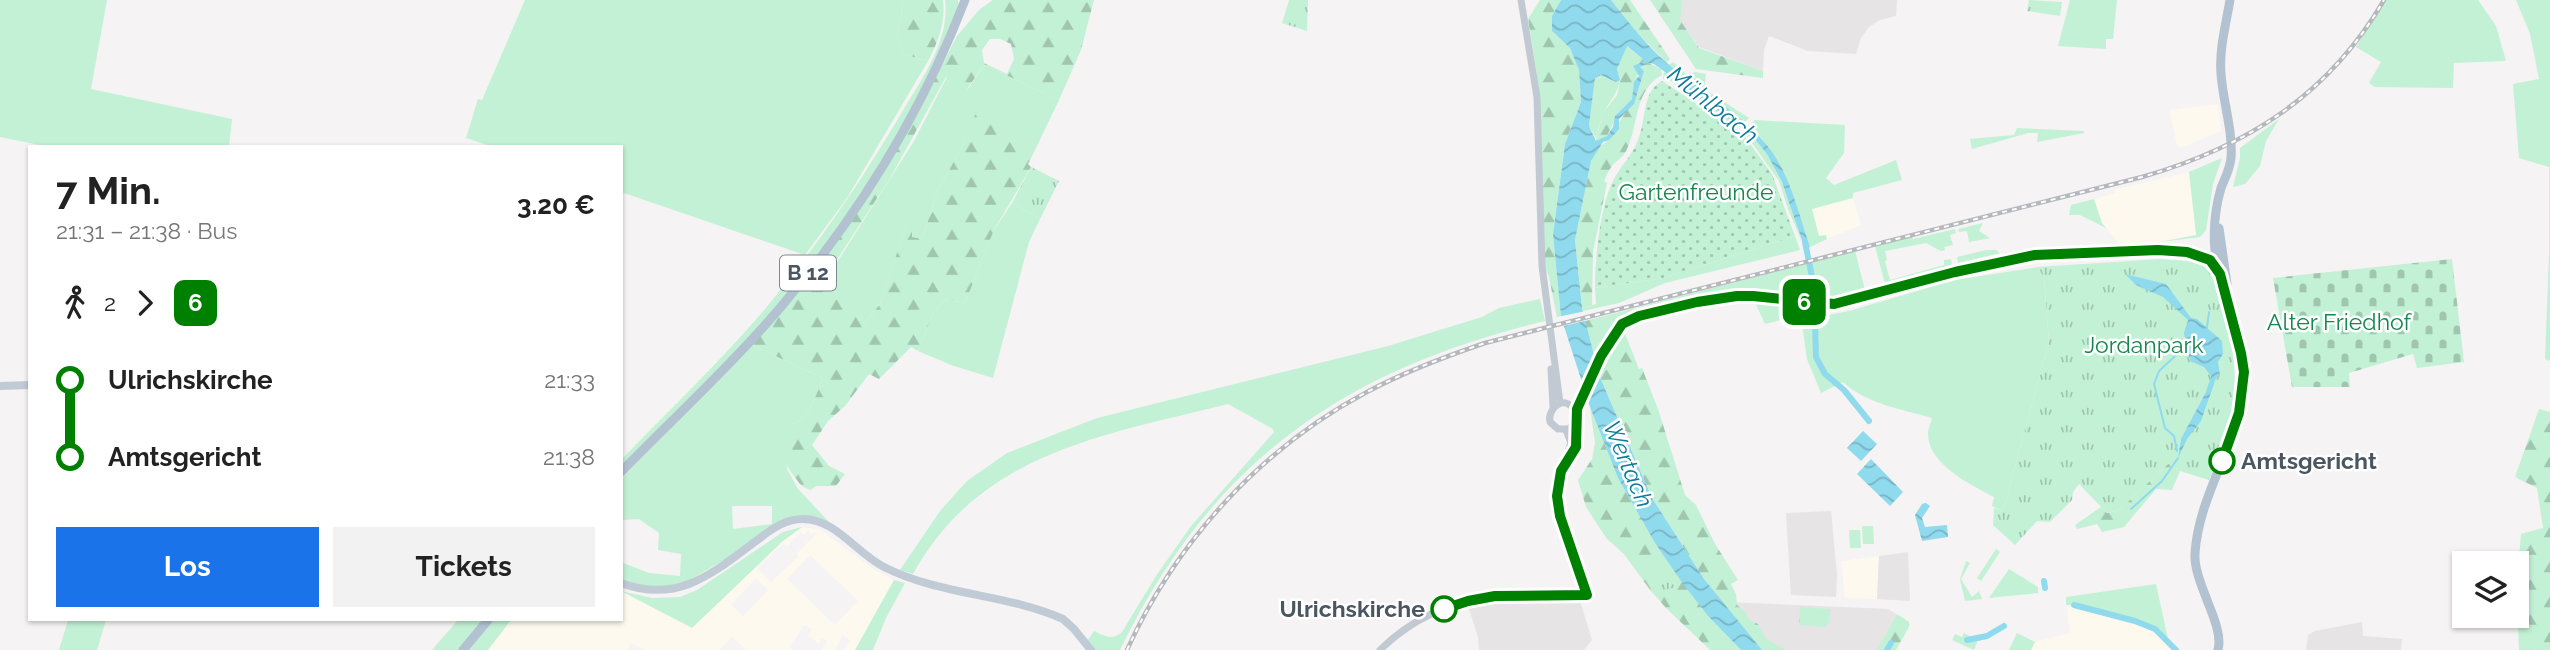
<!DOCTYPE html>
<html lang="de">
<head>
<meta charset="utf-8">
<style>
  body { margin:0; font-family:Raleway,sans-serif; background:#f2f2f2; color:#222; height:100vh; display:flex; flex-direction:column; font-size:26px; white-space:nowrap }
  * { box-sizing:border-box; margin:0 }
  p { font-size:23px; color:#767676 }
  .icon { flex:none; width:38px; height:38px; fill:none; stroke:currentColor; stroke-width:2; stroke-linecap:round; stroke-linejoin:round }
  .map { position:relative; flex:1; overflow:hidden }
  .drawer { position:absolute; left:28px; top:145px; width:595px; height:476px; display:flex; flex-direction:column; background:#fff; border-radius:0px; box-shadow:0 2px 5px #0004 }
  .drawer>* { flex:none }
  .badge { padding:0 14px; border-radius:10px; font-size:24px; line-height:46px }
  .buttons { position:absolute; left:2452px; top:551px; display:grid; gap:14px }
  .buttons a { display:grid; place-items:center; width:77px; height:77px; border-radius:0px; background:#fff; box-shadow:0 2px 5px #0004; font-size:35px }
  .map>.badge { position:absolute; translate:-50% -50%; box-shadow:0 0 0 4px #fff }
  .legs { display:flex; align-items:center; gap:10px; height:77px; padding:0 28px; font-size:23px }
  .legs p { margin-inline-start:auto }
  .overview { display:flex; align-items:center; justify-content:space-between; height:119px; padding:0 28px }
  h1 { font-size:38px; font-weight:700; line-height:52px }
  .cta { display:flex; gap:14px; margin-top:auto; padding:14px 28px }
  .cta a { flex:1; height:80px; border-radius:0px; background:#1a73e8; color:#fff; font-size:28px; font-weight:700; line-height:80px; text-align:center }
  .cta a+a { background:#f2f2f2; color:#222 }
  ul { padding:0 28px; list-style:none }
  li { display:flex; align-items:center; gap:24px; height:77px; font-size:26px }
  li i { display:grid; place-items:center; width:10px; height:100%; margin:0 9px; background:currentColor }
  li i::after { content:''; width:18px; height:18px; margin:-9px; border:5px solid; border-radius:50%; background:#fff }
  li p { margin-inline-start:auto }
  li:first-child i { background:linear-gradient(#0000 50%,currentColor 0) }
  li:last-child i { background:linear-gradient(currentColor 50%,#0000 0) }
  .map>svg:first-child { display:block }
  .commercial { fill:#fdf9ef; fill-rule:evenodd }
  .education { fill:#e6e4e5 }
  .grass { fill:#c3f1d5; fill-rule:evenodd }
  .forest { fill:url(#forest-firs); fill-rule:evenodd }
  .cemetery { fill:url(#cemetery-stones) }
  .park { fill:url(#park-tufts) }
  .garden { fill:url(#garden-dots) }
  .water { fill:url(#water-waves); fill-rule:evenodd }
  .pier { fill:#f5f3f3 }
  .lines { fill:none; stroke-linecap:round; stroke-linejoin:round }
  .stream { stroke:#90daee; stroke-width:2 }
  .canal { stroke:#90daee; stroke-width:6 }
  .tertiary { stroke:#c1cad2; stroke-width:7 }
  .secondary { stroke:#c1cbd6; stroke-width:8 }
  .primary { stroke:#b3c2d1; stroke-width:9 }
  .rail-casing { stroke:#b5b8bd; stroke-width:4.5 }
  .rail { stroke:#fff; stroke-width:2; stroke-dasharray:5; stroke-linecap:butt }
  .line-1-casing { stroke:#fff; stroke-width:16 }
  .line-1 { stroke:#008000; stroke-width:10 }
  .stop-1-dot { fill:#fff; stroke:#008000; stroke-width:3.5 }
  .labels { text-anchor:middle; stroke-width:5; stroke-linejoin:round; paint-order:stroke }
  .shield { fill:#fff; stroke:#808990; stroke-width:2 }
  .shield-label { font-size:21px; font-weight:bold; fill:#4a5661 }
  .park-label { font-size:23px; fill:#17864f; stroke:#fff }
  .stop-label { font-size:23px; font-weight:bold; fill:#4a5661; stroke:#fff; text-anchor:start }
  .water-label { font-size:24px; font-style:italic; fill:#0c7c9b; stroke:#fff }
</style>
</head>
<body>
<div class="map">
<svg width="2550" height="650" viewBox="0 0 2550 650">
  <defs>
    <pattern id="forest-firs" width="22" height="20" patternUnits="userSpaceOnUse" patternTransform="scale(1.75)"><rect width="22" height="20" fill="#c3f1d5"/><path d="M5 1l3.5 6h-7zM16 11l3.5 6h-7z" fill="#a0c6b0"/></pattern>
    <pattern id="cemetery-stones" width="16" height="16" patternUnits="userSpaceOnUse" patternTransform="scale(1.75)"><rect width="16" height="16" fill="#c3f1d5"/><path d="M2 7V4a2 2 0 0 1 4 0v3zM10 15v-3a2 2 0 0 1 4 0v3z" fill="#a0c6b0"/></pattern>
    <pattern id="park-tufts" width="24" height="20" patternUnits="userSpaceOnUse" patternTransform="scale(1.75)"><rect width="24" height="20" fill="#c3f1d5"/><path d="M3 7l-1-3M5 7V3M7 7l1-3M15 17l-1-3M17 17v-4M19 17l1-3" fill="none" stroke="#a0c6b0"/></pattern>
    <pattern id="garden-dots" width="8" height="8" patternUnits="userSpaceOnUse" patternTransform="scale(1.75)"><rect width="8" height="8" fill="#c3f1d5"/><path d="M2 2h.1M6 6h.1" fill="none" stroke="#a0c6b0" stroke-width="1.8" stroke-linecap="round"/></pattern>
    <pattern id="water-waves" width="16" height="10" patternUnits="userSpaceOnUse" patternTransform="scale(1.75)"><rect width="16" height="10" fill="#90daee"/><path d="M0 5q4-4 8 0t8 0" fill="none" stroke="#78b4c4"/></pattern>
  </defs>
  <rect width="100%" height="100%" fill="#f5f3f3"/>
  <g class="commercial">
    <polygon points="2218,104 2221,131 2181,148 2177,146 2169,110"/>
    <polygon points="2189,172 2197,235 2160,242 2119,244 2102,223 2094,199 2115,193 2114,190"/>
    <polygon points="1853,198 1861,225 1827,239 1826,235 1819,237 1811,209"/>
    <path d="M802 527 821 530 872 568 894 580 855 650H844L850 640 843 635 835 650H822L827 641 822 638 819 643 808 636 812 629 804 625 790 647 793 650H746L732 637 720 650H645L631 643 627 650H488L511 620H621V591L692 627 783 541ZM808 531 812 535 814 532 816 534 796 554 798 557 771 582 757 568 783 543 787 546 801 532 804 535ZM810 555 858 601 835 625 787 579ZM756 578 768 590 743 616 731 605Z"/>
    <polygon points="1879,556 1877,599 1845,598 1841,561"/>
    <polygon points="2067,607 2074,607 2100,613 2147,627 2154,630 2174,650 2031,650 2035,642 2070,633"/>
  </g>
  <g class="education">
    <polygon points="1683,0 1897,0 1896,16 1880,20 1869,27 1861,38 1856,54 1808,51 1769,36 1764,50 1763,71 1699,47 1680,20"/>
    <polygon points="1831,511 1837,575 1836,597 1791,595 1786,513"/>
    <polygon points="1908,552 1910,601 1877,599 1879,556"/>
    <polygon points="1580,601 1592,640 1584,650 1479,650 1478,637 1468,606 1495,602"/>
    <polygon points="1727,602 1888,609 1901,617 1883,650 1771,650"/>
    <polygon points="2362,622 2363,636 2402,639 2401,650 2306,650 2308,635 2315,631"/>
  </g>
  <g class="grass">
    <polygon points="0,0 107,0 91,89 232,119 229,147 49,147 0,137"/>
    <polygon points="525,0 904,0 897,37 903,54 928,61 847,198 805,255 621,192 621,147 493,147 466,138 478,99 482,100"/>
    <path d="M945 0H958V9C925 90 882 170 830 241 769 323 694 396 621 468V460C669 410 720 362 765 309 816 247 861 182 902 112 922 79 950 40 945 0Z"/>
    <polygon points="2070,0 2117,0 2113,39 2106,39 2106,49 2058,46"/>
    <polygon points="2386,0 2478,0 2496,26 2506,61 2454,63 2453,88 2375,87 2369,83 2381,62 2356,47"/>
    <polygon points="2516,0 2550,0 2550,361 2545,359 2549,255 2549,167 2519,158 2513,84 2539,79 2530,34"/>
    <polygon points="1673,62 1687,75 1695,72 1706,74 1704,89 1749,118 1745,122 1669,65"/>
    <polygon points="984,65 1059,100 1037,146 976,114 958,154 938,190 922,239 912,237 906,227 880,304 865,323 822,286 914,141 947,77 968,89"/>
    <polygon points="1664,71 1741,127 1735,126 1671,81 1663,79"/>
    <path d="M1601 75 1616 82 1620 80C1617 95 1611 98 1605 111 1600 119 1599 130 1596 138L1589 126 1595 78Z"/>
    <polygon points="2279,119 2266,141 2260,166 2245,184 2233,187 2240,158 2240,148"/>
    <path d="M1754 120 1845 125 1844 153 1826 178 1834 185 1896 160 1902 180 1853 193V198L1812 209 1819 236 1826 235 1827 239 1810 247C1796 206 1784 158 1751 127Z"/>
    <polygon points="2017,128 2084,131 2084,133 2037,142 2038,133 2028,133 1972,149 1970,139 2014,135"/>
    <path d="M1747 131C1779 155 1792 213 1805 249L1788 209 1779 181 1745 133Z"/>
    <polygon points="2222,158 2213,184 2206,230 2200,237 2160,242 2196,235 2189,172"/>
    <polygon points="2094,199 2102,223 2106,228 2080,215 2069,215 2071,205"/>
    <polygon points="1012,203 1040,219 1029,242 993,378 951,365 918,351 933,313 946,299 965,303 994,230"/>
    <polygon points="1983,223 1979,231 1990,238 1969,242 1967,231 1959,232 1958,229"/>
    <polygon points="1955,229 1956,233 1950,235 1953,245 1944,247 1945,250 1941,251 1926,243 1885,251 1887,260 1885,261 1890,280 1944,265 1944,260 1951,259 1952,265 1885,284 1875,246 1911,235 1913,239"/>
    <polygon points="1795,236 1800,250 1665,283 1619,303 1583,311 1582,308 1596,304 1595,288 1663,278"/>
    <polygon points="1986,250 1996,250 2000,253 1958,263 1957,257"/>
    <path d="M1855 251 1865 290 1833 299 1803 296 1802 300C1786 297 1769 293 1753 293 1721 293 1647 306 1621 323L1616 313Z"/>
    <path d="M2038 267 2044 278 2049 343 2008 492 2010 493 2002 511 1992 506 1994 497C1971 485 1928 464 1928 434 1928 429 1931 423 1932 418 1901 409 1867 404 1843 382L1821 393 1807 359 1802 324 1828 315 1849 311 1955 280Z"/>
    <polygon points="1753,298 1804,306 1831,308 1834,311 1800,322 1791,317 1765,324"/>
    <path d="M1540 299 1545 321C1343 370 1212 461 1120 650H1095L1087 641 1094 631C1105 636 1112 641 1122 632L1156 576 1191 526 1274 432 1273 429 1228 404C1105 435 980 452 913 574L900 570 940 511 967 481 1007 453 1097 418 1388 346 1482 317 1499 308Z"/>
    <path d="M752 345 823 378C817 393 809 418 793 424L787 469 798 489 830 523 798 516 680 586 645 587 621 579V562L649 573 680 576 681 554 658 550 659 533 639 519 621 520V479ZM732 506H772V524L733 529Z"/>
    <polygon points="1862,526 1873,526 1874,544 1863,544"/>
    <polygon points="802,527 783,541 692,628 621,591 652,598 680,597 697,590 783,532"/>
    <polygon points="1849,530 1860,530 1861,548 1850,548"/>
    <polygon points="1996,549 2000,552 1981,581 1977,578"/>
    <polygon points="1966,561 1970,563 1961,579 1972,597 1979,591 1982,599 1965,601 1960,579"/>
    <polygon points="2009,569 2038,587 2038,593 1989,598"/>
    <polygon points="894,580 905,583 886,618 873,650 855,650"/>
    <polygon points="2156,584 2168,639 2156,628 2135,620 2074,605 2066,605 2066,597"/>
    <polygon points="68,620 106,620 97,650 59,650"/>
    <polygon points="458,620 484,620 459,650 432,650"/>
    <polygon points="493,620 511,620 488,650 468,650"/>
    <polygon points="1964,633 1978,640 1974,650 1952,640 1955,634 1962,637"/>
    <polygon points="2017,633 2035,642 2031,650 2009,650"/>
  </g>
  <g class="forest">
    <path d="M904 0H943C946 22 938 42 928 61L903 54 897 37Z"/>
    <path d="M993 0H1094L1081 50 1059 100 984 65 967 89 946 77 889 180 821 284 865 323 880 304 906 226 912 229V237L922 239 938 190 958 154 976 113 1037 146 1028 164 1031 167 994 230 965 303 946 299 933 313 918 351 911 347 879 379 869 374 845 406 828 421 812 445 829 466 845 474 836 486H817L810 490C800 486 800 484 794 476 779 457 784 446 793 424 809 418 817 393 823 378L752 345 783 310 916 116 957 36 979 10ZM990 39H1000L1011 44 1014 59 1007 74 984 63 982 50Z"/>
    <polygon points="1540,0 1561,0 1552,16 1552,31 1570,48 1579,69 1581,102 1565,144 1553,234 1561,317 1557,318 1549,277 1544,265 1537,75 1528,19"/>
    <polygon points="1611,0 1630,0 1670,59 1667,63 1636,32"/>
    <polygon points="1650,0 1683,0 1680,20 1699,48 1763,71 1763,78 1696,69"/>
    <polygon points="1626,46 1645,61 1640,64 1632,99 1618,113 1607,136 1595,143 1603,113 1617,95 1620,80 1617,69"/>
    <path d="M1649 63 1661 69 1662 75C1634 90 1639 124 1627 149 1624 157 1617 160 1612 166 1609 170 1606 176 1604 181L1607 183 1593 252 1592 305 1582 308 1575 240 1591 161 1595 150 1606 142 1637 95 1644 71 1639 67Z"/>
    <polygon points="1616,313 1621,323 1607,340 1604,339 1594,357 1585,321"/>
    <polygon points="1622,326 1639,369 1642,368 1658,409 1685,495 1696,505 1715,544 1738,580 1731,584 1736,594 1737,605 1747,614 1749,620 1758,624 1766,639 1786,650 1762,650 1755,644 1704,579 1652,498 1599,375 1613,347 1611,342"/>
    <polygon points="1590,407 1618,478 1655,543 1708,616 1741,650 1710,650 1666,608 1651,591 1624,554 1607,539 1586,507 1578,480 1592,459 1595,443"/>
    <polygon points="2539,409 2550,412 2550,650 2519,650 2516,571 2518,571 2521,534 2543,528 2537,488 2515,477"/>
    <polygon points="2169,463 2180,471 2172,490 2156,489 2124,527 2102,532 2097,524 2077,529 2075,525 2101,507 2107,513 2119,510"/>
    <polygon points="1897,614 1909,622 1909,627 1896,650 1877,650"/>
  </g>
  <polygon class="cemetery" points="2452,259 2464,362 2417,368 2413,354 2349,373 2350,387 2292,387 2273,278"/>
  <g class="park">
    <polygon points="1289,0 1308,0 1307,31 1282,23"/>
    <polygon points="2029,0 2062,2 2060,16 2027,11"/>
    <polygon points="1031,167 1059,181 1040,219 1012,203"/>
    <path d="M2160 259C2173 261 2197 259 2207 268 2216 276 2218 292 2221 303 2243 376 2238 411 2209 480L2180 471 2169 463 2119 510 2107 513 2079 484 2073 492 2072 500 2050 522 2037 521 2015 545 1993 525 1994 508 2002 511 2010 493 2008 492 2049 343 2044 278 2038 267Z"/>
    <polygon points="1665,558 1678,576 1673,588 1662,590 1651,575"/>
    <polygon points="1800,607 1830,609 1829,623 1825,627 1799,625"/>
  </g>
  <path class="garden" d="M1662 81 1743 134 1772 174 1795 236 1663 278 1595 288C1595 258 1600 207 1613 181 1622 163 1634 155 1640 134 1646 116 1643 91 1662 81Z"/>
  <g class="water">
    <path d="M1561 0H1611C1629 23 1646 45 1668 64 1701 92 1743 113 1770 149 1791 177 1799 215 1810 247L1805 249 1782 182 1767 154 1751 134 1654 64 1649 63 1640 67 1644 71 1634 104 1619 119V129L1609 140 1603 142 1591 161 1575 240 1582 308 1599 375 1652 498 1704 579 1762 650H1741L1708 616 1681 581 1655 543 1618 478 1590 407 1561 317 1553 234 1565 144 1581 102 1579 70 1570 48 1552 31V16ZM1627 46 1645 61 1633 66 1639 76 1634 82 1632 99 1615 116 1613 127 1607 136 1596 141 1589 126 1595 78 1601 75 1616 82 1620 80 1617 69Z"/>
    <polygon points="2125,274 2166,284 2191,318 2197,319 2222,341 2223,354 2218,362 2220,375 2216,378 2201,421 2187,439 2178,458 2181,439 2206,392 2211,376 2204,367 2190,361 2184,333 2188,320 2163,297 2136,285"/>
    <polygon points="1863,431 1877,444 1861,461 1847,448"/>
    <polygon points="1871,459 1903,492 1890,506 1857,474"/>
    <polygon points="1926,503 1930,506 1922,518 1925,527 1947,525 1948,537 1922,541 1915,515 1922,504"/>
  </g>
  <g class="pier">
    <polygon points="1586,311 1588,320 1560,327 1557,317"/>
    <polygon points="1597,353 1602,370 1585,404 1579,385"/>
  </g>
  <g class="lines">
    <g class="stream">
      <polyline points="2207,327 2209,312"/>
      <polyline points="2177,451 2174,436 2165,428 2154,384 2159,371 2187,345"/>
      <polyline points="2131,509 2162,481 2178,458"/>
    </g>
    <g class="canal">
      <polyline points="1805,242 1814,287 1816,357 1825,374 1844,390 1869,421"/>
      <polyline points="2044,581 2045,588"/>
      <polyline points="2074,605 2135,621 2155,629 2176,650"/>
      <polyline points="1967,640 1987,636 2004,626"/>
      <polyline points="1887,650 1891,643"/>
    </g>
    <g class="tertiary">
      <polyline points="1521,0 1537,97 1542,266 1560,403"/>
      <polyline points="1551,369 1553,407"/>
      <path d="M1569 460C1577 448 1577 441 1575 427 1575 421 1578 416 1574 410 1565 394 1547 408 1550 422L1558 429H1569L1575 421"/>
      <path d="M1380 650C1410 620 1452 600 1495 596 1525 594 1556 597 1587 595L1560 516 1557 496 1559 476 1571 443 1566 430"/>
    </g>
    <g class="secondary">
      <polyline points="0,386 30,385"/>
      <path d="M621 583C680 605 715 571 760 538 773 528 786 519 803 519 836 519 856 553 884 567 939 595 1007 594 1063 619L1074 629 1091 650"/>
    </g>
    <g class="primary">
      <polyline points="2219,228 2227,284"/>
      <path d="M621 472C674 418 731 365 780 308 858 216 922 112 965 0"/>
      <polyline points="463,650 488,620"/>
      <path d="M2218 650C2225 625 2193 583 2195 553 2199 491 2243 439 2243 375 2244 332 2220 293 2215 251 2213 230 2215 209 2221 188 2225 178 2230 169 2231 158 2233 130 2223 102 2221 74 2219 49 2226 24 2230 0"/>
    </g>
    <defs>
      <path id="rail" d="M1127 650C1176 542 1261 448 1367 392 1404 372 1444 357 1485 343L2142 177C2246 147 2328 96 2384 0"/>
    </defs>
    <use href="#rail" class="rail-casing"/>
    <use href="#rail" class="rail"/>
  </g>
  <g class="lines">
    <defs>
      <polyline id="line-1" points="1444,609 1468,601 1495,596 1587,595 1560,516 1557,496 1561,471 1576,447 1577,409 1601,356 1622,324 1639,316 1697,302 1737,296 1753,296 1834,304 1955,272 2035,255 2158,250 2187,252 2210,260 2220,274 2241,353 2244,372 2239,413 2222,461"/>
    </defs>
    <use href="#line-1" class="line-1-casing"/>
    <use href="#line-1" class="line-1"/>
  </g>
  <g class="stop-1-dot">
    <circle cx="2222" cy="461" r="12"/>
    <circle cx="1444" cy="609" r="12"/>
  </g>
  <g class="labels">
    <rect class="shield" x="780" y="255.5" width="56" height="35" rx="5"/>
    <g class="shield-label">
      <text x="808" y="280">B 12</text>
    </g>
    <g class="park-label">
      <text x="1696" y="200">Gartenfreunde</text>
      <text x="2339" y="330">Alter Friedhof</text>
      <text x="2144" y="353">Jordanpark</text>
    </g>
    <g class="stop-label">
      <text x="2241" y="469">Amtsgericht</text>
      <text x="1425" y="617" text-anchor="end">Ulrichskirche</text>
    </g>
    <g class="water-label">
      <text transform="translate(1713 105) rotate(39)" y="8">Mühlbach</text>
      <text transform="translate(1628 464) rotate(67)" y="8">Wertach</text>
    </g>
  </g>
</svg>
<div class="buttons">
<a><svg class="icon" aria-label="layers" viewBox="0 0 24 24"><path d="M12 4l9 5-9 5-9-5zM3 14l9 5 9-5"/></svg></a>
</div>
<b class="badge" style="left:1804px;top:302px;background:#008000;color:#fff">6</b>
<section class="drawer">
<div class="overview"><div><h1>7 Min.</h1><p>21:31 – 21:38 · Bus</p></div><b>3.20 €</b></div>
<div class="legs"><svg class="icon" aria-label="walk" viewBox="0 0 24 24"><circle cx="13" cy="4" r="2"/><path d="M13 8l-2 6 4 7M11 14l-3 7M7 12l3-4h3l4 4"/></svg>2<svg class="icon" aria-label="forward" viewBox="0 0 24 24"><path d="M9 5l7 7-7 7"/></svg><b class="badge" style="background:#008000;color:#fff">6</b></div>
<ul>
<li><i style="color:#008000"></i><b>Ulrichskirche</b><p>21:33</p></li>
<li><i style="color:#008000"></i><b>Amtsgericht</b><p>21:38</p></li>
</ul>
<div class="cta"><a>Los</a><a>Tickets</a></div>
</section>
</div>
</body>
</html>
